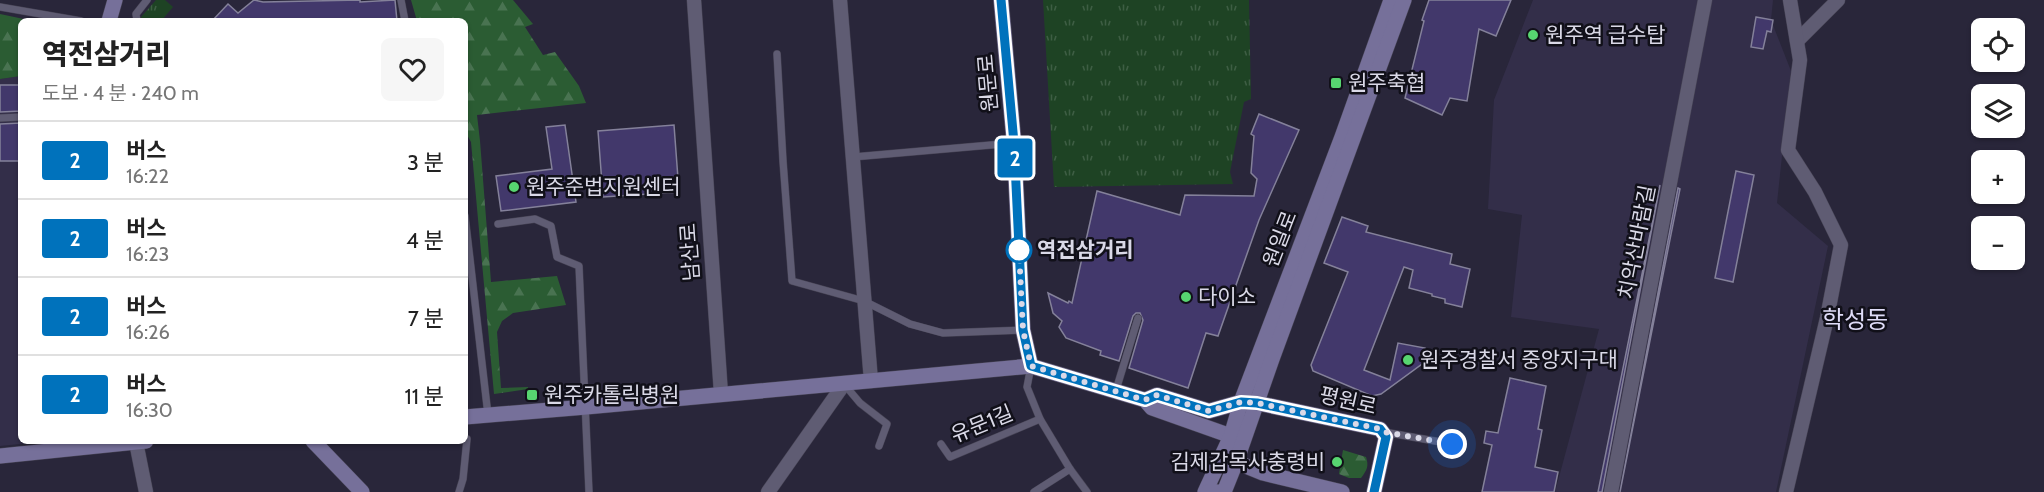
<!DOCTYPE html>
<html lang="ko">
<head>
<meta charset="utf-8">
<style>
  body { margin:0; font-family:Cabin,"Noto Sans KR",sans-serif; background:#f6f6f6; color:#222; height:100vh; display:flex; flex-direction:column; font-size:22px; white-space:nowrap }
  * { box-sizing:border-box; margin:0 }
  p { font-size:20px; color:#767676 }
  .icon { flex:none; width:33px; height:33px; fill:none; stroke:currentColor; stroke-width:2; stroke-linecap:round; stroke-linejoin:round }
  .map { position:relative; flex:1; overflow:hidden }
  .sheet { position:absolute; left:18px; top:18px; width:450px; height:426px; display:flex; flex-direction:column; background:#fff; border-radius:9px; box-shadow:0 2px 4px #0004 }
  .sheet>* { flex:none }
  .badge { padding:0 12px; border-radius:4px; font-size:21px; line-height:39px }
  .fabs { position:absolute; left:1971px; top:18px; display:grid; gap:12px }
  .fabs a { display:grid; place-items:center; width:54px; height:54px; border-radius:9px; background:#fff; box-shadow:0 2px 4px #0004; font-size:30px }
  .you { position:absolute; width:30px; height:30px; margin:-15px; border:4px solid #fff; border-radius:50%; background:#1a73e8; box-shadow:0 0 0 9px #1a73e833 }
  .map>.badge { position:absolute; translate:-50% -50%; box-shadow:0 0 0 3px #fff }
  .round { display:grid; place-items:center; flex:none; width:63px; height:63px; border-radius:9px; background:#f6f6f6 }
  .headline { display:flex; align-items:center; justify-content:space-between; height:102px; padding:0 24px }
  h1 { font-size:28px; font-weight:800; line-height:45px }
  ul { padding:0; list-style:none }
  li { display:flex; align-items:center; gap:18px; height:78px; padding:0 24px; border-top:2px solid #e0e0e0 }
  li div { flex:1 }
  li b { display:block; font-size:22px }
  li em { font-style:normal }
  li .badge { min-width:66px; font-weight:700; text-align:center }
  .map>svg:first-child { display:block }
  .built { fill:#332e49 }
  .grass { fill:url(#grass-tufts) }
  .forest { fill:url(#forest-firs) }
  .building { fill:#42386b; stroke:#84819a; stroke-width:1.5 }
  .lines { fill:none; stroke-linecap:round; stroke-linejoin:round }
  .lane-casing { stroke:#464354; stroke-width:8 }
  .street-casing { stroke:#464354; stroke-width:15 }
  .secondary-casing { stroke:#464354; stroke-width:16 }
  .lane { stroke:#5f5c73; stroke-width:7 }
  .street { stroke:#5f5c73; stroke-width:14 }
  .secondary { stroke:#76709a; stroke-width:15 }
  .line-casing { stroke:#fff; stroke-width:14 }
  .line { stroke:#0072bc; stroke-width:9 }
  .walk { stroke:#dad9e7; stroke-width:6; stroke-dasharray:0 10.8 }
  .poi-dot { fill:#57d570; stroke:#111019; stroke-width:2 }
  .stop-dot { fill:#fff; stroke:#0072bc; stroke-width:3 }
  .labels { text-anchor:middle; stroke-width:5; stroke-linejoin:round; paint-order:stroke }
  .poi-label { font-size:21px; fill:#dad9e7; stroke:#111019; text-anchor:start }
  .street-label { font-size:21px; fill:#dad9e7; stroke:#111019 }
  .stop-label { font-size:21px; font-weight:bold; fill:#dad9e7; stroke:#111019; text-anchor:start }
  .quarter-label { font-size:24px; fill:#dfdcf8; stroke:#111019 }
</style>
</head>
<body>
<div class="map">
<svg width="2044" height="492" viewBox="0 0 2044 492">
  <defs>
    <pattern id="grass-tufts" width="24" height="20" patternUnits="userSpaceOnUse" patternTransform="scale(1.5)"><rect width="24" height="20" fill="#1e4324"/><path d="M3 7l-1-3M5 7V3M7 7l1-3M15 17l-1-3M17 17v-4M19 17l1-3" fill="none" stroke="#3e5e44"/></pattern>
    <pattern id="forest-firs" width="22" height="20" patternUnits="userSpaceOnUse" patternTransform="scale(1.5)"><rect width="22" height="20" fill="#2b5c33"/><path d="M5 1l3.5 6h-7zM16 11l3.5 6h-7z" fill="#497351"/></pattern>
  </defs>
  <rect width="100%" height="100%" fill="#29263a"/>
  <g class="built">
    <polygon points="1533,0 1773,0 1771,20 1791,71 1777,203 1828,246 1776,492 1555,492 1599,329 1511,317 1522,215 1488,209 1494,100"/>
    <polygon points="21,76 21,441 49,441 0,446 0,79"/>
  </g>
  <g class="grass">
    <polygon points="156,0 165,0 173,7 161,21 142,21 141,17"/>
    <polygon points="1043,0 1249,0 1251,99 1244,102 1230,172 1233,184 1054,187"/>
  </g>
  <g class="forest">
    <polygon points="411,0 513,0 533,24 525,27 543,55 555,52 579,86 586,103 477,115 480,141 491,282 557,276 566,305 513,313 502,321 497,332 501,388 528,387 528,389 494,394 471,142 465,131 465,21 417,21"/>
    <polygon points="0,14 33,21 21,21 21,76 0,79"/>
    <path d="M1343 450 1366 457C1369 466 1367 470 1361 478H1349L1339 474Z"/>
  </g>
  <g class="building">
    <polygon points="254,0 263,2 360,0 360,2 395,0 397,21 212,21 228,4 238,13"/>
    <polygon points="1429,0 1511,0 1496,36 1479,29 1467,101 1450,98 1442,115 1405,98 1424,21 1422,20"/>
    <polygon points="1756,17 1773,20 1771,32 1767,31 1763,49 1751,47"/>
    <polygon points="0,85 21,85 21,111 0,112"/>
    <polygon points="1259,114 1299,130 1259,220 1218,336 1206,333 1188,388 1129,368 1143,320 1140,313 1136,313 1133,316 1119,361 1100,355 1101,351 1066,338 1059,327 1062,321 1053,313 1048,293 1068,303 1069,301 1072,303 1097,191 1180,215 1185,195 1254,196 1257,179 1251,173 1254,136 1251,134"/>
    <polygon points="21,123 21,161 0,161 0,124"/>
    <polygon points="565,125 576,202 501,211 496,176 552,169 546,127"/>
    <polygon points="674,125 679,192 603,197 598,131"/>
    <polygon points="1736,171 1754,175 1733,282 1715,278"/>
    <polygon points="1660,185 1602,492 1598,492"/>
    <polygon points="1678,188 1680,189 1620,492"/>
    <polygon points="1342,217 1368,226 1366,232 1452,254 1450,264 1470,269 1462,307 1445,303 1445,299 1432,296 1432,294 1409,288 1413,270 1404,267 1364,370 1390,380 1398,343 1425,348 1422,364 1381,394 1372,396 1313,371 1311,365 1348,272 1324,263"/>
    <polygon points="1510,378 1546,386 1538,429 1542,430 1535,467 1558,472 1554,492 1482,492 1492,445 1484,443 1486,431 1498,433"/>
  </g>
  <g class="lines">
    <defs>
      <g id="lane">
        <polyline points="401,0 405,21"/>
        <polyline points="0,7 81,21"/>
        <polyline points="137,21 136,14 147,0"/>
        <polyline points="777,54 783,161 792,281 864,301 910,324 943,333 1023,330"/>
        <polyline points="0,118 21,117"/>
        <polyline points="853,157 1014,143"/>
        <polyline points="465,216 488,415"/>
        <polyline points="498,224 535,219 551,226 557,257 579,266 589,492"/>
        <polyline points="1031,366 1027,387 1040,419 1070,469 1087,492"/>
        <polyline points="844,384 860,403 887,424 879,446"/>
        <polyline points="1116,390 1138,318"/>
        <polyline points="1384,432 1452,444"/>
        <polyline points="941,444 950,457 1040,419"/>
        <polyline points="459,492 463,479 467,439"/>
        <polyline points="1034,492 1070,469"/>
      </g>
      <g id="street">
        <polyline points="694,0 721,394"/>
        <polyline points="840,0 871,381"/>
        <polyline points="1797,41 1838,0"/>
        <polyline points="136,442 146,492"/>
        <polyline points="768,492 844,384"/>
        <polyline points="1611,492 1705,0"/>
        <polyline points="1786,492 1827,318 1841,245 1815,192 1788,150 1800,60 1790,0"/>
      </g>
      <g id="secondary">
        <polyline points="1001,0 1014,143 1023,330 1031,366"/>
        <polyline points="109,21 115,0"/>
        <polyline points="1145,400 1157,395 1209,411 1241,402 1257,403 1380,429 1386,437 1374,492"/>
        <polyline points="465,417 586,407 1031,366 1145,400 1152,408 1231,436"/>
        <polyline points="313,441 362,492"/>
        <polyline points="0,456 146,441"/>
        <polyline points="1236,462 1263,473 1342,492"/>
        <polyline points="1205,492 1231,436 1241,402 1342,137 1391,0"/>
        <polyline points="1208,492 1224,492 1236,462 1272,359 1404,0"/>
      </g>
    </defs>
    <use href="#lane" class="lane-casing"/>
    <use href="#street" class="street-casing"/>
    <use href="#secondary" class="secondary-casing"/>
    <use href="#lane" class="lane"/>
    <use href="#street" class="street"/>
    <use href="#secondary" class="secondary"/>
  </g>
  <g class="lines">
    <defs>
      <polyline id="line" points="1001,0 1014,143 1023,330 1031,366 1145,400 1157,395 1209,411 1241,402 1257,403 1380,429 1386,437 1374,492"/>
    </defs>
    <use href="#line" class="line-casing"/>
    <use href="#line" class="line"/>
    <polyline class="walk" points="1019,250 1023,330 1031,366 1145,400 1157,395 1209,411 1241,402 1257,403 1380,429 1384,432 1452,444"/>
  </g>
  <g class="poi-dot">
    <circle cx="1533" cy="35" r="6"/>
    <rect x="1330" y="77" width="12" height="12" rx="3"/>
    <circle cx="514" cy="187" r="6"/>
    <circle cx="1186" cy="297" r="6"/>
    <circle cx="1408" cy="360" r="6"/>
    <rect x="526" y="389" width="12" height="12" rx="3"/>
    <circle cx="1337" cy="462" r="6"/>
  </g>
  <circle class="stop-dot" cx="1019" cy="250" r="12"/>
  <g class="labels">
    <g class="poi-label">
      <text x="1545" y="42">원주역 급수탑</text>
      <text x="1348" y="90">원주축협</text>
      <text x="526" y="194">원주준법지원센터</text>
      <text x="1198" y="304">다이소</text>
      <text x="1420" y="367">원주경찰서 중앙지구대</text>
      <text x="544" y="402">원주카톨릭병원</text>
      <text x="1325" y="469" text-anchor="end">김제갑목사충령비</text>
    </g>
    <g class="street-label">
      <text transform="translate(988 83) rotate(-95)" y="7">원문로</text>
      <text transform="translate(1280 239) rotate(-69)" y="7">원일로</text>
      <text transform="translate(1637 242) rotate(-79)" y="7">치악산바람길</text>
      <text transform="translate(690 252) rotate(-94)" y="7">남산로</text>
      <text transform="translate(1348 401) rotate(13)" y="7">평원로</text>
      <text transform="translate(982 424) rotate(-22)" y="7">유문1길</text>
    </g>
    <g class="stop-label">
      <text x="1037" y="257">역전삼거리</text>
    </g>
    <g class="quarter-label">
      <text x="1855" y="328">학성동</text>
    </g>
  </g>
</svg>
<div class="fabs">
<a><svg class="icon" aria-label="locate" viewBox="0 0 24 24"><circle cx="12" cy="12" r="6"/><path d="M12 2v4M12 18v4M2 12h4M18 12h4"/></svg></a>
<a><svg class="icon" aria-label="layers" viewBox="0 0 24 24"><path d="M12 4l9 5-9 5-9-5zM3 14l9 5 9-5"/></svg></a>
<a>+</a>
<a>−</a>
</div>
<div class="you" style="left:1452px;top:444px"></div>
<b class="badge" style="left:1015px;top:158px;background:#0072bc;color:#fff">2</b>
<section class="sheet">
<div class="headline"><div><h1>역전삼거리</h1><p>도보 · 4 분 · 240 m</p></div><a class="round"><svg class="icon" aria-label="heart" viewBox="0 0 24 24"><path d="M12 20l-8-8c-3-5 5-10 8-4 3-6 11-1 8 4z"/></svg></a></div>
<ul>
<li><span class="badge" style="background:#0072bc;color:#fff">2</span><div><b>버스</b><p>16:22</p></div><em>3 분</em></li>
<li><span class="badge" style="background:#0072bc;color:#fff">2</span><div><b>버스</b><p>16:23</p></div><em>4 분</em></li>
<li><span class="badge" style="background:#0072bc;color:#fff">2</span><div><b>버스</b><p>16:26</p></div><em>7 분</em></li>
<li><span class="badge" style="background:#0072bc;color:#fff">2</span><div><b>버스</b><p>16:30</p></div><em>11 분</em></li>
</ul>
</section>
</div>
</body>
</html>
